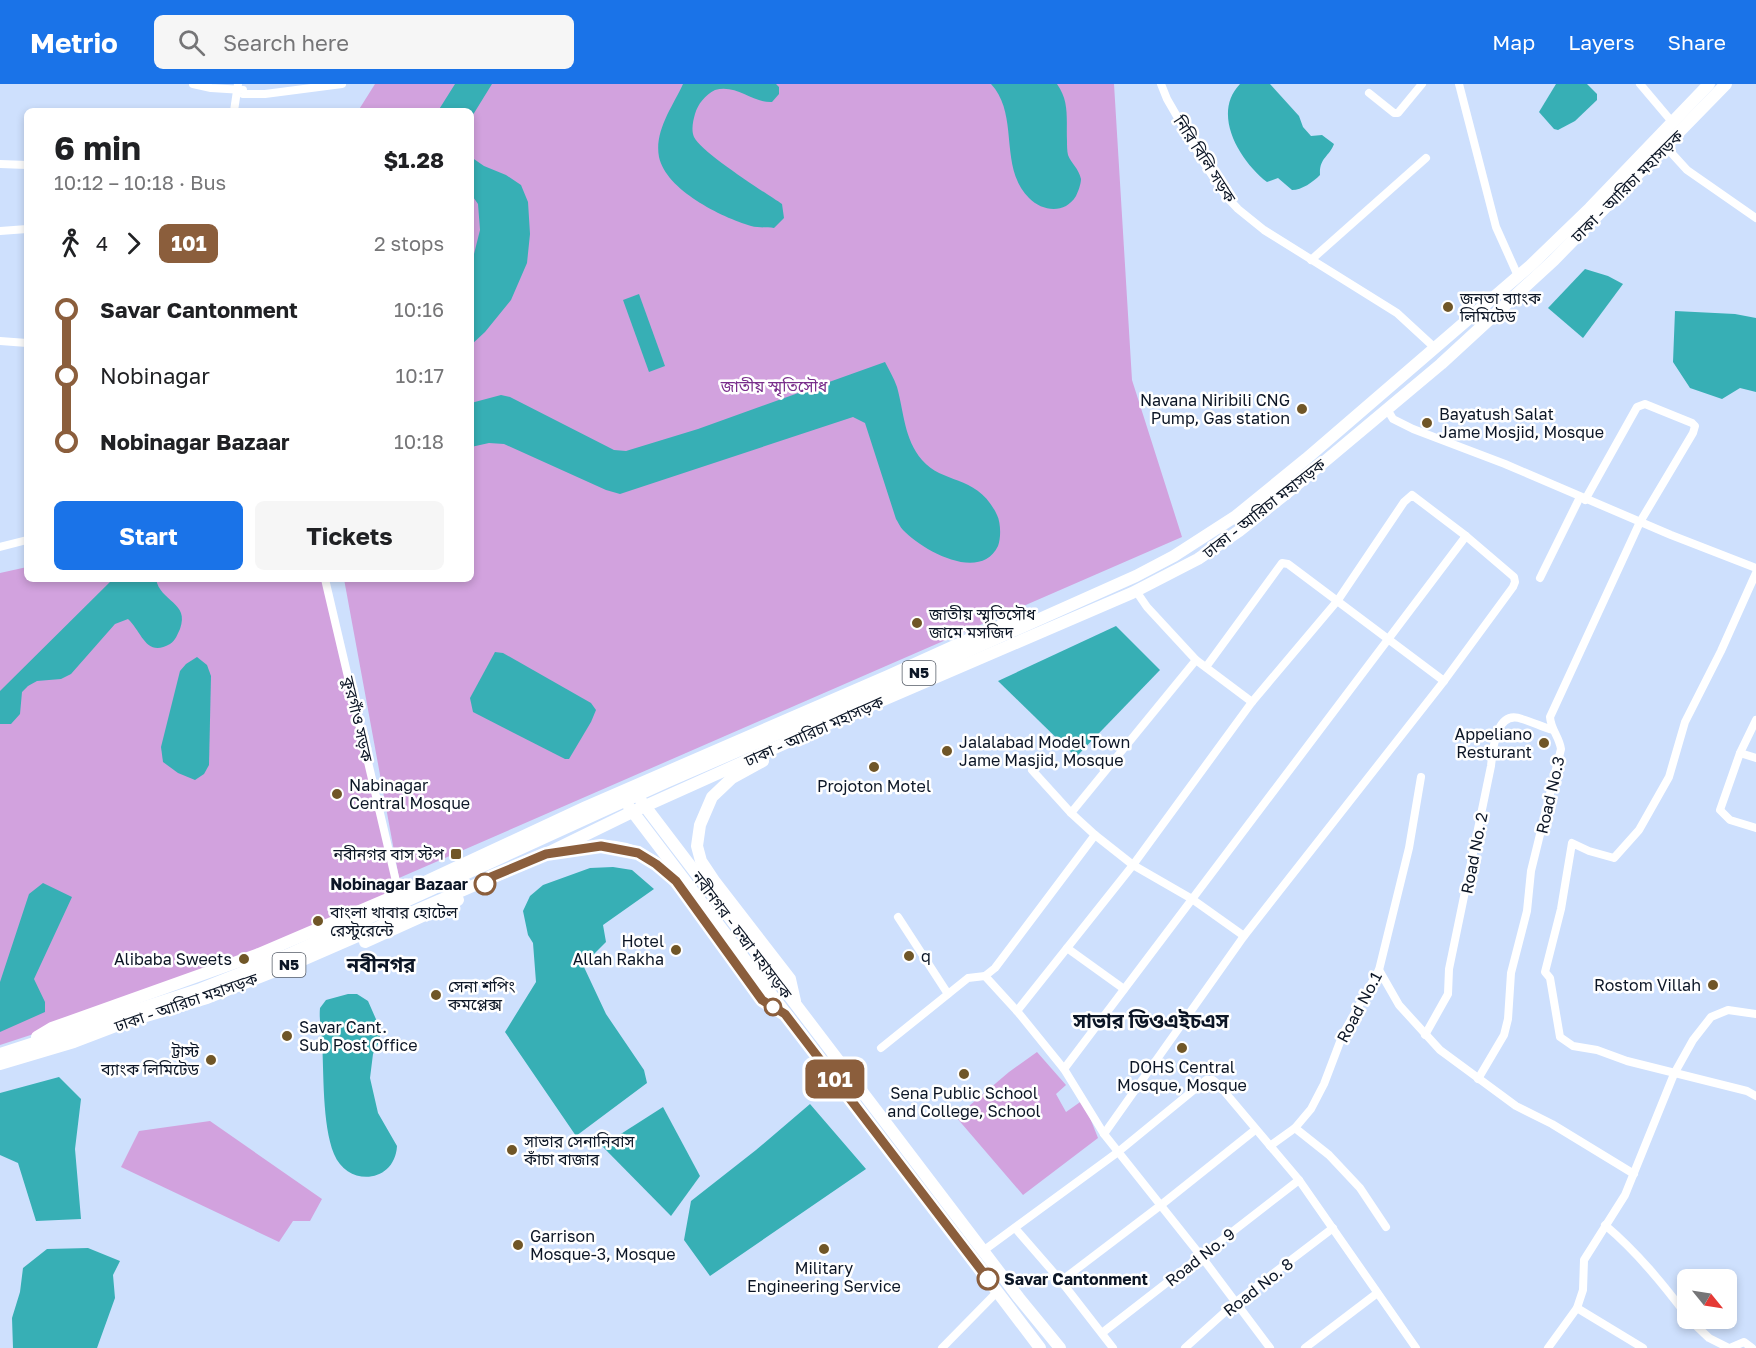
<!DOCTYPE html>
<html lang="en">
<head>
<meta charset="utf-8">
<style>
  body { margin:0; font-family:"Golos Text","Noto Sans Bengali",sans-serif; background:#f6f6f6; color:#202124; height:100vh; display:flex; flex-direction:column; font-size:22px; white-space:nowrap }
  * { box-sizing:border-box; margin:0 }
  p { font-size:20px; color:#757577 }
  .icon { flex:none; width:33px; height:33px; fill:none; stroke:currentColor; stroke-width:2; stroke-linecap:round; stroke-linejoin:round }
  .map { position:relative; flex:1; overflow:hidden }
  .details { position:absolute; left:24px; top:24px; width:450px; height:474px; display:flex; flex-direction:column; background:#fff; border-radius:9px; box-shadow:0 3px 9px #0003 }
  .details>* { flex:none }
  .badge { padding:0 12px; border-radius:9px; font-size:21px; line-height:39px }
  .needle { width:39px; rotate:120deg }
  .buttons { position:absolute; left:1677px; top:1185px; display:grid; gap:12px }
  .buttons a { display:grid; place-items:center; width:60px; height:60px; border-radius:9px; background:#fff; box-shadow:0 3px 9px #0003; font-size:30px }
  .map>.badge { position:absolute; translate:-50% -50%; box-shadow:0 0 0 3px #fff }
  .legs { display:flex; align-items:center; gap:9px; height:66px; padding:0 30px; font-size:20px }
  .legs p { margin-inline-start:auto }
  .summary { display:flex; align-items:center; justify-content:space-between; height:102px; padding:0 30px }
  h1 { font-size:33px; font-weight:700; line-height:45px }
  .cta { display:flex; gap:12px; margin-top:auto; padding:12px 30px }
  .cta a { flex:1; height:69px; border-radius:9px; background:#1a73e8; color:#fff; font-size:24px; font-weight:700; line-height:69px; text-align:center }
  .cta a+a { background:#f6f6f6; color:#202124 }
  ul { padding:0 30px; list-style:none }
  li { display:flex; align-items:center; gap:21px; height:66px; font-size:22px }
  li i { display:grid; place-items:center; width:9px; height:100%; margin:0 8px; background:currentColor }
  li i::after { content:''; width:15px; height:15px; margin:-8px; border:4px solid; border-radius:50%; background:#fff }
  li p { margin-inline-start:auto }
  li:first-child i { background:linear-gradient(#0000 50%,currentColor 0) }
  li:last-child i { background:linear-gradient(currentColor 50%,#0000 0) }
  header { display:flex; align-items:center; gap:36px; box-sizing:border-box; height:84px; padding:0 30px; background:#1a73e8; color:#fff }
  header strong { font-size:28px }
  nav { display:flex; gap:33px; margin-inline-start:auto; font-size:21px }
  .search { width:420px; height:54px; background:#f6f6f6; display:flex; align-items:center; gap:15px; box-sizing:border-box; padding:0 21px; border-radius:9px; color:#757577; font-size:22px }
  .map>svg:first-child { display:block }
  .green { fill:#d2a2de }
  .water { fill:#37afb5 }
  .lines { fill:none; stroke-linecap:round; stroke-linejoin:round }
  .minor { stroke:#fff; stroke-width:8 }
  .highway { stroke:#fff; stroke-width:12 }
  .line-1-casing { stroke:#fff; stroke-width:14 }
  .line-1 { stroke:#8b5e3c; stroke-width:9 }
  .poi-dot { fill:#705627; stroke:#fff; stroke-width:2 }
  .stop-1-dot { fill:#fff; stroke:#8b5e3c; stroke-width:3 }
  .labels { text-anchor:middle; stroke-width:5; stroke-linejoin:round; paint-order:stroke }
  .shield { fill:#fff; stroke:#555c67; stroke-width:1.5 }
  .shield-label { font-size:15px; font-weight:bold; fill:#0c1626 }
  .street-label { font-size:16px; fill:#0c1626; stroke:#fff }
  .poi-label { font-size:16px; fill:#0c1626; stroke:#fff; text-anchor:start }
  .park-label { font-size:16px; fill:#792e8b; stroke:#fff }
  .stop-label { font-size:16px; font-weight:bold; fill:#0c1626; stroke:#fff; text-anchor:end }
  .quarter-label { font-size:20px; font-weight:bold; fill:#0c1626; stroke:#fff }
</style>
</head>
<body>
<header>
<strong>Metrio</strong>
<div class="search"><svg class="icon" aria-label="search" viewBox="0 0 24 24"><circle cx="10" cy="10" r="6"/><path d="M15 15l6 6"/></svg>Search here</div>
<nav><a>Map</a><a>Layers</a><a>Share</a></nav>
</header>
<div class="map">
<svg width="1756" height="1264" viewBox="0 0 1756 1264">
  <rect width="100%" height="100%" fill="#cee0fd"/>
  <g class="green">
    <polygon points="375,0 1114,0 1132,296 1182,453 399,794 344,495 471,495 471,27 358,27"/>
    <polygon points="27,483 27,495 325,495 399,810 52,944 0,961 0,489"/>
    <polygon points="1037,968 1066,1001 1056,1010 1066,1028 1083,1016 1098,1054 1023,1111 956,1033 1009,988"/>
    <polygon points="210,1037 322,1115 310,1137 293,1137 279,1158 121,1083 139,1047"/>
  </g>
  <g class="water">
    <polygon points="455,0 492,0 471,34 471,27 438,27"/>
    <path d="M683 0H776L779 3V10L772 18C752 19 737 0 715 6 705 11 698 20 695 30 693 37 691 46 694 53 702 69 764 108 782 120L784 134 774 144C767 143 758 144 751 142 721 133 666 106 659 73 654 47 673 22 683 0Z"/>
    <path d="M991 0H1057C1070 18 1066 36 1067 57 1067 61 1067 67 1068 71 1071 79 1079 85 1081 95 1081 100 1078 108 1076 112 1065 130 1043 128 1029 114 998 83 1020 31 991 0Z"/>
    <path d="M1240 0H1270L1299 32 1303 43 1311 52 1322 51 1334 60C1329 73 1319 74 1320 91 1313 98 1302 106 1292 106L1278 94 1267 98C1240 77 1211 30 1240 0Z"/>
    <polygon points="1556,0 1587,0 1597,10 1597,16 1575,37 1558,46 1554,45 1539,28"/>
    <polygon points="471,73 484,82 506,91 521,101 528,118 530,150 527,179 511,216 485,248 471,261 471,182 480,146 478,120 471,110"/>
    <polygon points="1585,185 1608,192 1623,200 1583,254 1548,224"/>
    <polygon points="639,210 665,282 649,288 623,216"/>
    <polygon points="1675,227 1735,230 1756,234 1756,308 1740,304 1722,315 1690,304 1673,278"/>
    <path d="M885 278C889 286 894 294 897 303 904 328 904 355 922 376 943 401 978 390 997 431 1001 439 1001 454 998 462 980 499 922 466 903 446 900 443 898 438 896 435L865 339 853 333 620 410 606 406 504 360 489 359 471 363V319L501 311 510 313 614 366 626 367 698 345Z"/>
    <path d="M113 495H156C160 518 190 518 180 545 177 551 176 556 170 560 146 574 142 548 128 535L115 540 71 590 61 595 37 597 28 602 22 608 20 630 11 640H0V607Z"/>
    <polygon points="1116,542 1160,586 1076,673 998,597"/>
    <polygon points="495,568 503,569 591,619 596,626 591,638 569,675 565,675 473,628 470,614"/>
    <polygon points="197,573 207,581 211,592 209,681 204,690 195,696 178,689 163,678 161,663 180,587 186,580"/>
    <polygon points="613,783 632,786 654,805 603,841 606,858 583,881 606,930 644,986 647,999 576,1052 505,948 536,898 533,859 528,851 523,827 530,812 543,801 590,784"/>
    <polygon points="43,799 72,813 34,895 45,918 45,928 0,948 0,898 29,810"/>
    <path d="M348 910H357L368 917 379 942 380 956 373 970 370 994 378 1029 397 1062C395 1099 348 1104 334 1070 322 1040 324 989 322 956 321 945 319 935 320 924L326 916Z"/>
    <polygon points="59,993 81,1015 75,1065 81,1135 36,1137 18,1079 0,1071 0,1009"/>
    <polygon points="810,1020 866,1085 710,1192 684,1156 691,1117 756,1066"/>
    <polygon points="663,1023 700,1092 671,1132 602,1062"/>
    <polygon points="88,1164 120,1177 113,1191 115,1214 97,1264 13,1264 12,1234 20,1208 23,1184 47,1165"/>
  </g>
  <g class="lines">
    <g class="minor">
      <polyline points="193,0 211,4 243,6 243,10 265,10 342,0"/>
      <polyline points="1161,0 1167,15 1204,79 1225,111 1238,125 1264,146 1397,229 1435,264"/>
      <polyline points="1459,0 1496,143 1518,192"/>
      <polyline points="1640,0 1673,39"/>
      <polyline points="1369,9 1394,29 1398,29 1422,0"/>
      <polyline points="234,27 238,0"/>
      <polyline points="1666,63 1687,86 1756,134"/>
      <polyline points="0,80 27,81"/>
      <polyline points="0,147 27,145"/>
      <polyline points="1311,176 1426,74"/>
      <polyline points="0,257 27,259"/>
      <polyline points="1387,325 1393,335 1413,345 1505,380 1671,451 1756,484"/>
      <polyline points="0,463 27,456"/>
      <polyline points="1756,489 1721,567 1685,638 1669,693 1639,746 1614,774 1589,767 1572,759 1561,825 1545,888 1550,894 1560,953 1573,962 1597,966 1627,977 1747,1007 1756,1012"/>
      <polyline points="1540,494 1580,413"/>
      <polyline points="325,495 399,810"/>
      <polyline points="1136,507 1147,523 1196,576 1252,618"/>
      <polyline points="1206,583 1282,479 1288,480 1444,597"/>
      <polyline points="1756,636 1740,669 1720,726 1730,736 1756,744"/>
      <polyline points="1740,669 1756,674"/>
      <polyline points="1032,686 1071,729 1095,751 1133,781 1192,815 1244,852"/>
      <polyline points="1071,729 1196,576"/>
      <polyline points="898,833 948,910"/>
      <polyline points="1067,864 1124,905"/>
      <polyline points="1379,886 1399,921 1440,966 1516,1022 1552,1040 1634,1090"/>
      <polyline points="985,892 1017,927 1064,985 1104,1050 1201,1172 1270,1264"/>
      <polyline points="1017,927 1133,781 1252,618 1338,516 1404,418 1412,411 1466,452 1514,493 1515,498 1513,503 1444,597 1244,852 1104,1050"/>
      <path d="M1425 951 1448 910 1449 885 1491 682C1493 664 1496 625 1522 635 1533 638 1542 643 1553 646"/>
      <polyline points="881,964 968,894 985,892 995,884 1095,751"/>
      <polyline points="1064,985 1466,452"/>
      <path d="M1478 995 1504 951 1508 935 1511 889 1527 827 1531 787 1561 665C1559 652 1551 646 1550 633L1640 438 1693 349 1695 342 1692 339 1645 320 1637 323 1585 416"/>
      <polyline points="1295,1044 1329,1071 1360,1104 1386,1143"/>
      <polyline points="1270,1062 1295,1044 1311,1025 1324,1000 1343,950 1379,886 1409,764 1421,693"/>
      <path d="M1605 1141C1637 1168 1663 1200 1688 1233"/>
      <polyline points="1015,1144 1061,1197 1113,1264"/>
      <polyline points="983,1167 1118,1068 1206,996 1213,996 1218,1000 1299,1096 1416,1264"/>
      <polyline points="1061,1197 1161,1121 1255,1046"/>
      <polyline points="1577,1224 1643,1264"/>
      <polyline points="1688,1234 1709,1254 1729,1264"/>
      <polyline points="1102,1249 1299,1096"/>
      <polyline points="942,1264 997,1208"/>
      <polyline points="1185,1264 1236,1218 1333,1144"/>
      <polyline points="1305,1264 1376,1210"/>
      <polyline points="1548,1264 1577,1224 1583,1206 1584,1176 1625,1111 1674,990 1693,956 1711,933 1728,926 1756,930"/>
      <polyline points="1730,1264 1744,1258 1752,1264"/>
    </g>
    <g class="highway">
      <polyline points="763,677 732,694 712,713 700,741 697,762 701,777 715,798 790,895 795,917"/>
      <polyline points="641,717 1019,1214 1060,1264"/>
      <polyline points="629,723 1040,1264"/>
      <path d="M558 768C572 766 586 763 601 762 630 761 661 777 678 801"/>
      <polyline points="696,824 762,916 779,926"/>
      <polyline points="365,858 458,816"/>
      <polyline points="37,953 52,944 259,870 397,811 586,723 888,592 981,550 1001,542 1018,542"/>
      <polyline points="0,970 198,906 292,869 666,698 948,576 1136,492 1174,472 1236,432 1306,375 1530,182 1590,124 1709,0"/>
      <polyline points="0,980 74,958 129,937 207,914 298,878 546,770 632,728 839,635 1132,509 1198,475 1239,447 1293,404 1441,280 1554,176 1726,0"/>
    </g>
  </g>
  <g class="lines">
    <defs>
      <polyline id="line-1" points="485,800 491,793 546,770 601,762 638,769 656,780 676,797 762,916 785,930 988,1195"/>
    </defs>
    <use href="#line-1" class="line-1-casing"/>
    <use href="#line-1" class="line-1"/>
  </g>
  <g class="poi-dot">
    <circle cx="1448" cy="223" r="6"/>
    <circle cx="1302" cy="325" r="6"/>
    <circle cx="1427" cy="339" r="6"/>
    <circle cx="917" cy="539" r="6"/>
    <circle cx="1544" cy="659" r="6"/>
    <circle cx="947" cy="667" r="6"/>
    <circle cx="874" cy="683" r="6"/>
    <circle cx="337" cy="710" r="6"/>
    <rect x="450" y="764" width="12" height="12" rx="3"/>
    <circle cx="318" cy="837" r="6"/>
    <circle cx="676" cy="866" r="6"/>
    <circle cx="909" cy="872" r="6"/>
    <circle cx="244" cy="875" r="6"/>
    <circle cx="1713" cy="901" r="6"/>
    <circle cx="436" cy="911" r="6"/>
    <circle cx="287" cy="952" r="6"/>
    <circle cx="1182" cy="964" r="6"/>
    <circle cx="211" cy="976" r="6"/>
    <circle cx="964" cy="990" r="6"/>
    <circle cx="512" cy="1066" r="6"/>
    <circle cx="518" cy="1161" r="6"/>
    <circle cx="824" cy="1165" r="6"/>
  </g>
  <g class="stop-1-dot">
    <circle cx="485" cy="800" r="10"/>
    <circle cx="773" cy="923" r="8"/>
    <circle cx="988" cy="1195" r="10"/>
  </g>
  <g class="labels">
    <g class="shield">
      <rect x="902.5" y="577" width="33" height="24" rx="4.5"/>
      <rect x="272.5" y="869" width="33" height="24" rx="4.5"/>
    </g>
    <g class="shield-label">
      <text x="919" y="594">N5</text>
      <text x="289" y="886">N5</text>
    </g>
    <g class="street-label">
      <text transform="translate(1205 75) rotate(57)" y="6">নিরি বিলি সড়ক</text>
      <text transform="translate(1627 102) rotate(-45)" y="6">ঢাকা - আরিচা মহাসড়ক</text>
      <text transform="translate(1264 424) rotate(-38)" y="6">ঢাকা - আরিচা মহাসড়ক</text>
      <text transform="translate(358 635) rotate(77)" y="6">কুরগাঁও সড়ক</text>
      <text transform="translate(814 647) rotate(-24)" y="6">ঢাকা - আরিচা মহাসড়ক</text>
      <text transform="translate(1550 711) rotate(-77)" y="6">Road No.3</text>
      <text transform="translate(1474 769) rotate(-79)" y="6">Road No. 2</text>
      <text transform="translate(742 851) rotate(53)" y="6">নবীনগর - চন্দ্রা মহাসড়ক</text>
      <text transform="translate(186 918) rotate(-19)" y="6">ঢাকা - আরিচা মহাসড়ক</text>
      <text transform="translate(1359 923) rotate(-62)" y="6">Road No.1</text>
      <text transform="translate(1200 1173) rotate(-38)" y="6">Road No. 9</text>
      <text transform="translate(1258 1203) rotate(-38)" y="6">Road No. 8</text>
    </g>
    <g class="poi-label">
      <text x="1460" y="220">জনতা ব্যাংক<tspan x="1460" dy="18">লিমিটেড</tspan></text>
      <text x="1290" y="322" text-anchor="end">Navana Niribili CNG<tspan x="1290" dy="18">Pump, Gas station</tspan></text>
      <text x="1439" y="336">Bayatush Salat<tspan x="1439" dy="18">Jame Mosjid, Mosque</tspan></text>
      <text x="929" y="536">জাতীয় স্মৃতিসৌধ<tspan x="929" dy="18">জামে মসজিদ</tspan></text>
      <text x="1532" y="656" text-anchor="end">Appeliano<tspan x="1532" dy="18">Resturant</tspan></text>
      <text x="959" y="664">Jalalabad Model Town<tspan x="959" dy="18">Jame Masjid, Mosque</tspan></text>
      <text x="349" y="707">Nabinagar<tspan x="349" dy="18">Central Mosque</tspan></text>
      <text x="874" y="708" text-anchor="middle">Projoton Motel</text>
      <text x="444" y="776" text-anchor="end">নবীনগর বাস স্টপ</text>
      <text x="330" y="834">বাংলা খাবার হোটেল<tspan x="330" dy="18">রেস্টুরেন্টে</tspan></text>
      <text x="664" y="863" text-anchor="end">Hotel<tspan x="664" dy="18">Allah Rakha</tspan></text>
      <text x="921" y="878">q</text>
      <text x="232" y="881" text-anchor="end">Alibaba Sweets</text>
      <text x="1701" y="907" text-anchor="end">Rostom Villah</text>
      <text x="448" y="908">সেনা শপিং<tspan x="448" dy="18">কমপ্লেক্স</tspan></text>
      <text x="299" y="949">Savar Cant.<tspan x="299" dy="18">Sub Post Office</tspan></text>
      <text x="199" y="973" text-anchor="end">ট্রাস্ট<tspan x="199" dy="18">ব্যাংক লিমিটেড</tspan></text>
      <text x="1182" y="989" text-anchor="middle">DOHS Central<tspan x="1182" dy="18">Mosque, Mosque</tspan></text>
      <text x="964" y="1015" text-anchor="middle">Sena Public School<tspan x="964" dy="18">and College, School</tspan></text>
      <text x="524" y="1063">সাভার সেনানিবাস<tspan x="524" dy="18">কাঁচা বাজার</tspan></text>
      <text x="530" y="1158">Garrison<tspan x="530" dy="18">Mosque-3, Mosque</tspan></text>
      <text x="824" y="1190" text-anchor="middle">Military<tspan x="824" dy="18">Engineering Service</tspan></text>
    </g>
    <g class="park-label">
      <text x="774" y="308">জাতীয় স্মৃতিসৌধ</text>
    </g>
    <g class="stop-label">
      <text x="468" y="806">Nobinagar Bazaar</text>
      <text x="1004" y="1201" text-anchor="start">Savar Cantonment</text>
    </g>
    <g class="quarter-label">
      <text x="381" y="888">নবীনগর</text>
      <text x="1151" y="944">সাভার ডিওএইচএস</text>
    </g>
  </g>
</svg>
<div class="buttons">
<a><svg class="needle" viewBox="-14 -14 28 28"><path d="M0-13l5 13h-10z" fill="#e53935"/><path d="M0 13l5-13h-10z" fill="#757577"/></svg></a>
</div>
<b class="badge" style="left:835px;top:995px;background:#8b5e3c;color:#fff">101</b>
<section class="details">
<div class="summary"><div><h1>6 min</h1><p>10:12 – 10:18 · Bus</p></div><b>$1.28</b></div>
<div class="legs"><svg class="icon" aria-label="walk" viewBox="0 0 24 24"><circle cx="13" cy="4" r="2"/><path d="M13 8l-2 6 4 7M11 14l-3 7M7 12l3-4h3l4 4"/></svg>4<svg class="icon" aria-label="forward" viewBox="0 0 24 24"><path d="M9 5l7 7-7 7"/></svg><b class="badge" style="background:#8b5e3c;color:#fff">101</b><p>2 stops</p></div>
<ul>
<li><i style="color:#8b5e3c"></i><b>Savar Cantonment</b><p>10:16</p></li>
<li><i style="color:#8b5e3c"></i><span>Nobinagar</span><p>10:17</p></li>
<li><i style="color:#8b5e3c"></i><b>Nobinagar Bazaar</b><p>10:18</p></li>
</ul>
<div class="cta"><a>Start</a><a>Tickets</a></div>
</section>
</div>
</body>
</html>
